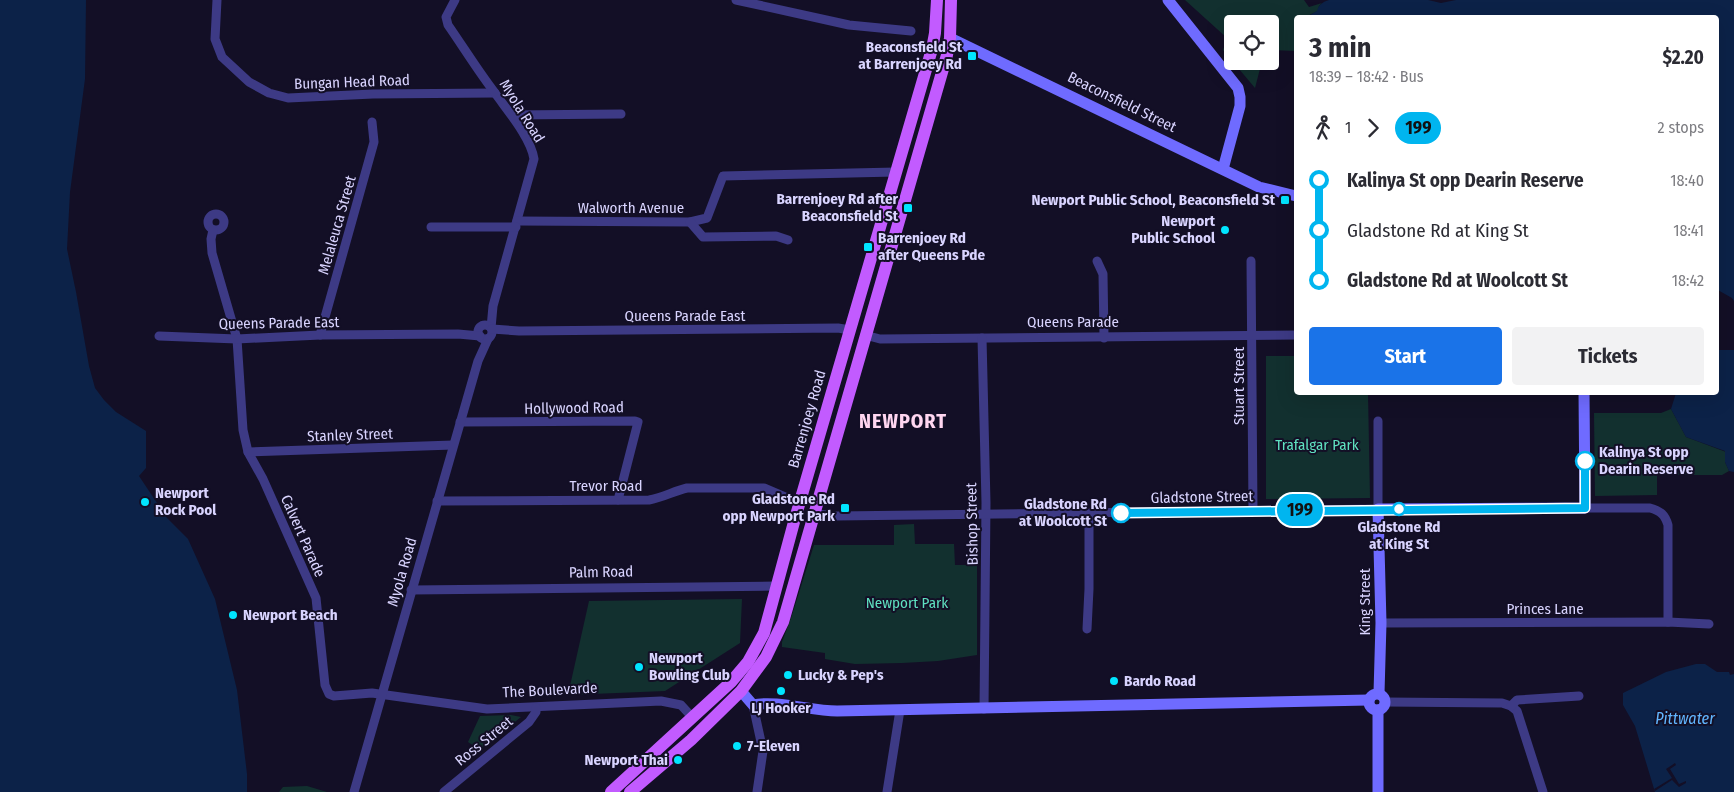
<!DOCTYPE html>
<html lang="en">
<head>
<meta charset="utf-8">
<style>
  body { margin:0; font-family:"Fira Sans Condensed",sans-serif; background:#f2f2f3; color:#2b2b33; height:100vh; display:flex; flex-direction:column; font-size:19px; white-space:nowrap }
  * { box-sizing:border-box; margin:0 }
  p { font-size:16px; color:#7c7c81 }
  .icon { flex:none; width:28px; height:28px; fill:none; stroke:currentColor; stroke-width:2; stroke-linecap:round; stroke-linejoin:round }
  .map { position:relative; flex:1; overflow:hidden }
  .drawer { position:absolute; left:1294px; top:15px; width:425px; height:380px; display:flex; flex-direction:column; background:#fff; border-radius:5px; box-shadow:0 5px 20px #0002 }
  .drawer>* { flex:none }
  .badge { padding:0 10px; border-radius:16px; font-size:18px; line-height:32px }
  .buttons { position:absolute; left:1224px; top:15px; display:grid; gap:10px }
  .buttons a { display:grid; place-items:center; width:55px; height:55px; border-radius:5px; background:#fff; box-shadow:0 5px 20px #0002; font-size:25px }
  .map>.badge { position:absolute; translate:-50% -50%; box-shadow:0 0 0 2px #fff }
  .legs { display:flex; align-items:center; gap:8px; height:55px; padding:0 15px; font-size:16px }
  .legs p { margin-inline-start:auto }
  .summary { display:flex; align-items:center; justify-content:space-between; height:85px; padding:0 15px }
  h1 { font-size:28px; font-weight:700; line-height:38px }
  .cta { display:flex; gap:10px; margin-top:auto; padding:10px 15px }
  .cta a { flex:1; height:58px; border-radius:5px; background:#1a73e8; color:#fff; font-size:20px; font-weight:700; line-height:58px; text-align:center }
  .cta a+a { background:#f2f2f3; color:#2b2b33 }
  ul { padding:0 15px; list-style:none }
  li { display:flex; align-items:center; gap:18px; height:50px; font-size:19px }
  li i { display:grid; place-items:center; width:8px; height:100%; margin:0 6px; background:currentColor }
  li i::after { content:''; width:12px; height:12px; margin:-6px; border:4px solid; border-radius:50%; background:#fff }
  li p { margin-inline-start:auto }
  li:first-child i { background:linear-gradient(#0000 50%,currentColor 0) }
  li:last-child i { background:linear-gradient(currentColor 50%,#0000 0) }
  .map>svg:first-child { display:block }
  .green { fill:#12302f }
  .water { fill:#0c2248 }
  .pier { fill:#130f26 }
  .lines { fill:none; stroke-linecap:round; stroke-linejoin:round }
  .street { stroke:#3d3a85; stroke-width:9 }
  .secondary { stroke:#6f6bff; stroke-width:11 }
  .primary { stroke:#c25bff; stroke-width:12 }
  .line-1-casing { stroke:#fff; stroke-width:11 }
  .line-1 { stroke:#00b5ef; stroke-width:8 }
  .poi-dot { fill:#00e5ff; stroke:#130f26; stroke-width:2 }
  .stop-1-dot { fill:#fff; stroke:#00b5ef; stroke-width:2.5 }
  .labels { text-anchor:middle; stroke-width:4; stroke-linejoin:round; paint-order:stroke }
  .poi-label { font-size:15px; font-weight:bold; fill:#d9d4ff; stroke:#130f26; text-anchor:start }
  .street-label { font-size:15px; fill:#d9d4ff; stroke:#130f26 }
  .park-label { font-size:15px; fill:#5fe0c0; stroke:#130f26 }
  .stop-label { font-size:15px; font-weight:bold; fill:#d9d4ff; stroke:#130f26; text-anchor:start }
  .water-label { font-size:16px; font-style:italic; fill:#62b6ff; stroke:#130f26 }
  .district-label { font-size:20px; font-weight:bold; letter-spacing:1px; fill:#ffd6f0; stroke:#130f26 }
</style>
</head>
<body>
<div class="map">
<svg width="1734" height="792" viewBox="0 0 1734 792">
  <rect width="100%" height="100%" fill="#130f26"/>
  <g class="green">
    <polygon points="1185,0 1304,0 1309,7 1322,3 1319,6 1318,11 1305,17 1296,18 1296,51 1270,50 1270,24 1232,24 1232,61 1262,61 1255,88 1223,50 1227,38"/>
    <polygon points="1266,356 1296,356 1296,392 1368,393 1370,498 1266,499"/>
    <polygon points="1671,409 1686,437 1726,452 1725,462 1729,471 1722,475 1657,475 1657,495 1595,496 1594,413 1661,413"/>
    <polygon points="914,524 915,544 954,544 955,565 977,565 977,655 938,661 902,663 855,664 825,659 825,653 782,647 782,642 791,618 814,545 894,545 894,525"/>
    <polygon points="742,599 740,643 665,691 568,695 589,601"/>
    <polygon points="511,715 521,717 480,750 468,742 480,716"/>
    <polygon points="307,786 327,792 279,792 283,787"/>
  </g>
  <g class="water">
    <polygon points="0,0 86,0 85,79 70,192 67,249 76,292 89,366 95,388 104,400 116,412 146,431 146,468 139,476 167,518 188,539 215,599 237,690 247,774 247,792 0,792"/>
    <path d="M1329 0H1428L1441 3 1456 0H1734V301L1732 298 1716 289V18H1305L1317 11C1319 4 1323 2 1329 0Z"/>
    <polygon points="1716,350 1734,350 1734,472 1729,471 1725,462 1725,451 1686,437 1671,409 1676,393 1716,392"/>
    <polygon points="1696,664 1705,664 1717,672 1729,672 1730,675 1734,674 1734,792 1655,792 1635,726 1623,705 1623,693 1666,672"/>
  </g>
  <polygon class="pier" points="1675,763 1676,765 1670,769 1679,784 1686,781 1686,783 1679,787 1672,780 1655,791 1654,789 1672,778 1666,769"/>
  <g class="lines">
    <g class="street">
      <polyline points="217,0 215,39 222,57 249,82 269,93 288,98 373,94 495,93"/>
      <path d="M455 0 446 17 448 25C464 48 478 71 495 93 507 110 531 138 534 159L493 306 491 328"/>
      <polyline points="736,0 849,25 911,31"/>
      <polyline points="512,115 621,114"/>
      <circle cx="216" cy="222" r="8"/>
      <polyline points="517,221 690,222 707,218 723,176 896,172"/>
      <polyline points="690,222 703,237 776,236 788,240"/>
      <polyline points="431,227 516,227"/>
      <polyline points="213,230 211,239 212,253 237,339 243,430 248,452 263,479 316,598 325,685 329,694 334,696 372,693 487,709 661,701 681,705 692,717"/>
      <polyline points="1097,261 1103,274 1104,338"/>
      <polyline points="1251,261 1253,511"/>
      <circle cx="485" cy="332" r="7"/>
      <polyline points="492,329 519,331 838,328 850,330"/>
      <polyline points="320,335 374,142 372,122"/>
      <polyline points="865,335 880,339 1296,335"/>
      <polyline points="159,336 237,339 320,335 458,334 480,336"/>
      <polyline points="982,338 986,503 984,709"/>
      <polyline points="460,422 635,421 638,422 618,500"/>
      <polyline points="248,452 453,445"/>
      <path d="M437 501 649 500C662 498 674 491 687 488H764L799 503"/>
      <path d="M1585 508H1650C1661 511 1665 515 1668 525V622"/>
      <polyline points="815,514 837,516 1378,509 1378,421"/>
      <polyline points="411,590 776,586"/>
      <polyline points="1381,623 1668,622 1709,624"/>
      <polyline points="1087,629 1089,589 1089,514"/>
      <polyline points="1386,702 1502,703 1511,706 1517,711 1543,792"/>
      <polyline points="753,705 763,751 757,792"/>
      <polyline points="1511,706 1517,700 1579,696"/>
      <polyline points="354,792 478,361 488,339"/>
      <polyline points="444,792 529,722 536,712 536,708"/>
      <polyline points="887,792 900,710"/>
    </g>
    <g class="secondary">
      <polyline points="1168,0 1238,88 1240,97 1240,106 1223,169"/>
      <polyline points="950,38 1259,187 1296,196"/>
      <path d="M741 691 753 705C777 700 811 711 837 711L1369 700"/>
      <polyline points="1379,693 1381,623 1378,509 1585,508 1584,392"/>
      <circle cx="1377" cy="702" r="8"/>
      <polyline points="1378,792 1378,710"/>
    </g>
    <g class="primary">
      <polyline points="611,792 731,682 748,662 764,633 794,522 932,49 935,33 937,0"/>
      <polyline points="630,792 691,740 741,691 766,657 783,622 947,55 950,38 951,0"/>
    </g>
  </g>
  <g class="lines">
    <defs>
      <polyline id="line-1" points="1121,513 1585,508 1585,461"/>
    </defs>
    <use href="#line-1" class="line-1-casing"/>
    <use href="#line-1" class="line-1"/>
  </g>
  <g class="poi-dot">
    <rect x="967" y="51" width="10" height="10" rx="2.5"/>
    <rect x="1280" y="195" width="10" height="10" rx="2.5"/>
    <rect x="903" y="203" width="10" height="10" rx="2.5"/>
    <circle cx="1225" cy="230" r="5"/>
    <rect x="863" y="242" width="10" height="10" rx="2.5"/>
    <circle cx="145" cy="502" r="5"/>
    <rect x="840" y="503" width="10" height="10" rx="2.5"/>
    <circle cx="233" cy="615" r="5"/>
    <circle cx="639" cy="667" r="5"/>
    <circle cx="788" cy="675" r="5"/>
    <circle cx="1114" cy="681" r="5"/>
    <circle cx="781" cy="691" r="5"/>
    <circle cx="737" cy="746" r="5"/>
    <circle cx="678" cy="760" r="5"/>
  </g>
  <g class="stop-1-dot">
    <circle cx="1585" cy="461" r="9"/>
    <circle cx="1399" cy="509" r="6"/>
    <circle cx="1121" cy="513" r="9"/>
  </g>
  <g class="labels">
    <g class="poi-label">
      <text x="962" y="52" text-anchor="end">Beaconsfield St<tspan x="962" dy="17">at Barrenjoey Rd</tspan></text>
      <text x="898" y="204" text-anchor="end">Barrenjoey Rd after<tspan x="898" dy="17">Beaconsfield St</tspan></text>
      <text x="1275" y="205" text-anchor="end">Newport Public School, Beaconsfield St</text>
      <text x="1215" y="226" text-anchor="end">Newport<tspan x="1215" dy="17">Public School</tspan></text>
      <text x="878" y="243">Barrenjoey Rd<tspan x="878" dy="17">after Queens Pde</tspan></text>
      <text x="155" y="498">Newport<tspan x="155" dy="17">Rock Pool</tspan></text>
      <text x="835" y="504" text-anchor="end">Gladstone Rd<tspan x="835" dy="17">opp Newport Park</tspan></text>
      <text x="243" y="620">Newport Beach</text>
      <text x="649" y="663">Newport<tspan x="649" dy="17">Bowling Club</tspan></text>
      <text x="798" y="680">Lucky &amp; Pep's</text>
      <text x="1124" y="686">Bardo Road</text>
      <text x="781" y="713" text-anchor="middle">LJ Hooker</text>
      <text x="747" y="751">7-Eleven</text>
      <text x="668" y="765" text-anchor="end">Newport Thai</text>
    </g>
    <g class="street-label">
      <text transform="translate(352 82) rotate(-2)" y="5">Bungan Head Road</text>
      <text transform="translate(1122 102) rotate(26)" y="5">Beaconsfield Street</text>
      <text transform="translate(522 111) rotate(58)" y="5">Myola Road</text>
      <text x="631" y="213">Walworth Avenue</text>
      <text transform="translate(337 225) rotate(-74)" y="5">Melaleuca Street</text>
      <text x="685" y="321">Queens Parade East</text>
      <text x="1073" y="327">Queens Parade</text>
      <text transform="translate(279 323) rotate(-1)" y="5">Queens Parade East</text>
      <text transform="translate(1239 386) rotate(-90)" y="5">Stuart Street</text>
      <text transform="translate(574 408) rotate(-1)" y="5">Hollywood Road</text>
      <text transform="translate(807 419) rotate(-74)" y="5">Barrenjoey Road</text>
      <text transform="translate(350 435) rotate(-2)" y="5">Stanley Street</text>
      <text x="606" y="491">Trevor Road</text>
      <text transform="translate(1202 497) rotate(-1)" y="5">Gladstone Street</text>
      <text transform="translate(972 524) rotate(-91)" y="5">Bishop Street</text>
      <text transform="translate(303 536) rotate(66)" y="5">Calvert Parade</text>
      <text transform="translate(402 572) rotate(-74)" y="5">Myola Road</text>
      <text transform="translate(601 572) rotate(-1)" y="5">Palm Road</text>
      <text transform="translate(1365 602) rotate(-90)" y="5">King Street</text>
      <text x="1545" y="614">Princes Lane</text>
      <text transform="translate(550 690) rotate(-3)" y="5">The Boulevarde</text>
      <text transform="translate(484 741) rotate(-39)" y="5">Ross Street</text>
    </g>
    <g class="park-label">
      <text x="1317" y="450">Trafalgar Park</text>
      <text x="907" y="608">Newport Park</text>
    </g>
    <g class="stop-label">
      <text x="1599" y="457">Kalinya St opp<tspan x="1599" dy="17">Dearin Reserve</tspan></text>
      <text x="1107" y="509" text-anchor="end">Gladstone Rd<tspan x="1107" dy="17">at Woolcott St</tspan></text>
      <text x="1399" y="532" text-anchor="middle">Gladstone Rd<tspan x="1399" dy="17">at King St</tspan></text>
    </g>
    <g class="water-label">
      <text x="1685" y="724">Pittwater</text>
    </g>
    <g class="district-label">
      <text x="903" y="428">NEWPORT</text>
    </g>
  </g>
</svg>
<div class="buttons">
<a><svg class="icon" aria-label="locate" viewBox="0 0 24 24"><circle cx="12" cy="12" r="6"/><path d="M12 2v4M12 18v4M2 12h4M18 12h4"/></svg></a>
</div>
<b class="badge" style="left:1300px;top:510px;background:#00b5ef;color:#111">199</b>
<section class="drawer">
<div class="summary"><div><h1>3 min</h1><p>18:39 – 18:42 · Bus</p></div><b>$2.20</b></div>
<div class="legs"><svg class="icon" aria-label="walk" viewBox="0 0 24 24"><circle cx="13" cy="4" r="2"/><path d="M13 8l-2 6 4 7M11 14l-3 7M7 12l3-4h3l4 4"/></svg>1<svg class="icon" aria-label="forward" viewBox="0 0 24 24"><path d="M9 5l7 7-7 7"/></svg><b class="badge" style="background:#00b5ef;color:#111">199</b><p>2 stops</p></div>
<ul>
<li><i style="color:#00b5ef"></i><b>Kalinya St opp Dearin Reserve</b><p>18:40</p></li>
<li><i style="color:#00b5ef"></i><span>Gladstone Rd at King St</span><p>18:41</p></li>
<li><i style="color:#00b5ef"></i><b>Gladstone Rd at Woolcott St</b><p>18:42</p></li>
</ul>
<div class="cta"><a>Start</a><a>Tickets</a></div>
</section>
</div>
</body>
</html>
